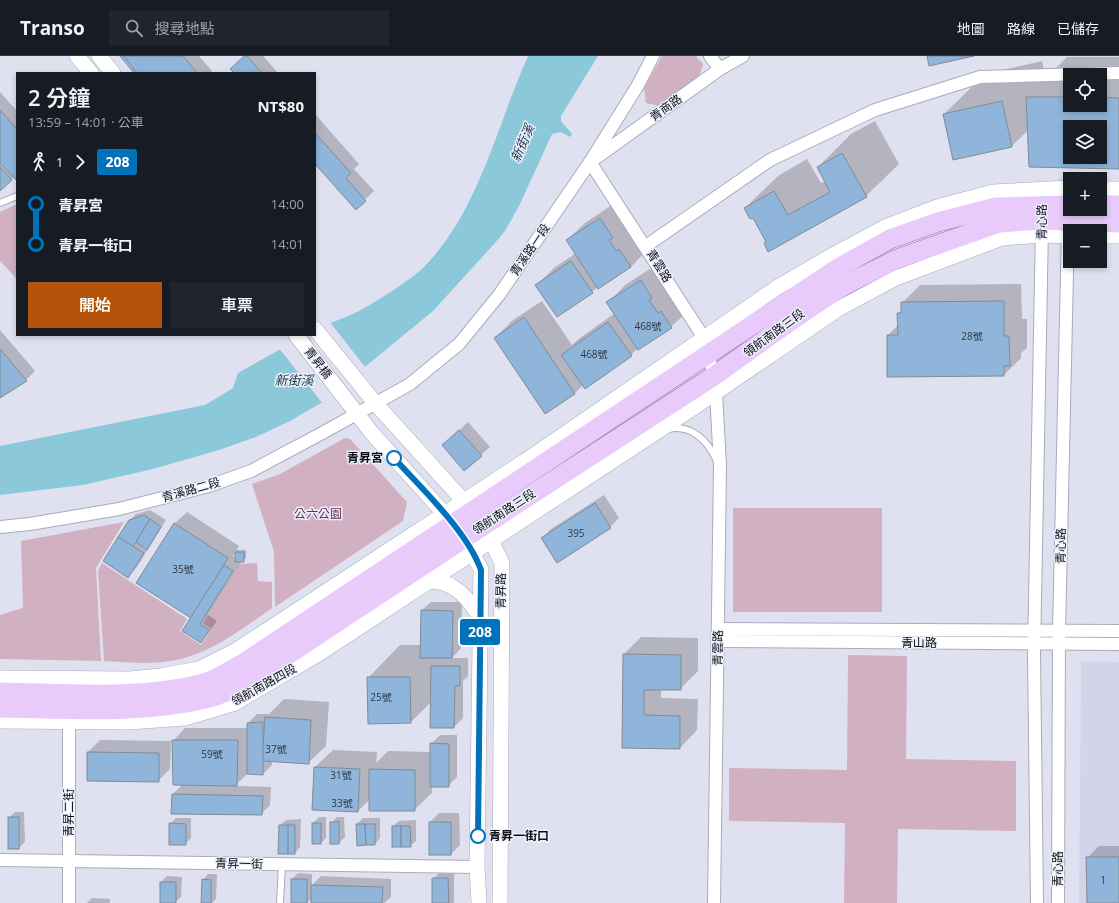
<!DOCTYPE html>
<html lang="zh-TW">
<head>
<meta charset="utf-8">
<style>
  body { margin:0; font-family:"Open Sans","Noto Sans TC",sans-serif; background:#20242c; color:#f1f3f6; height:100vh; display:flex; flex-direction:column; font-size:15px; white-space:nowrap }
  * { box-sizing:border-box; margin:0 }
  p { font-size:13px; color:#9ea1a6 }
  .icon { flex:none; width:22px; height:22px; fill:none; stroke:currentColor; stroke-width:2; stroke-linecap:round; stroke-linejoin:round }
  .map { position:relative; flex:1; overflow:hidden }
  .sheet { position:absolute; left:16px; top:16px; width:300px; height:264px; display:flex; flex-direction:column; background:#171b24; border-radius:0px; box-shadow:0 2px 6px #0003 }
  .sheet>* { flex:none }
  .badge { padding:0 8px; border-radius:3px; font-size:14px; line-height:26px }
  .tools { position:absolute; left:1063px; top:12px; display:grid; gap:8px }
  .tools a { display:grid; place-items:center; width:44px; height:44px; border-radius:0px; background:#171b24; box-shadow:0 2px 6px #0003; font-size:20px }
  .map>.badge { position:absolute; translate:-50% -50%; box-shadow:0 0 0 2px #fff }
  .legs { display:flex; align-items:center; gap:6px; height:44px; padding:0 12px; font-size:13px }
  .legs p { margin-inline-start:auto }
  .headline { display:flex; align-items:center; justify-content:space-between; height:68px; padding:0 12px }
  h1 { font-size:22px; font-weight:600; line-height:30px }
  .button { display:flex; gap:8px; margin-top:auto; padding:8px 12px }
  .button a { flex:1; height:46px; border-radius:0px; background:#b45309; color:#fff; font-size:16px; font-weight:600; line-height:46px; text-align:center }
  .button a+a { background:#20242c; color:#f1f3f6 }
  ul { padding:0 12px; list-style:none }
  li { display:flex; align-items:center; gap:14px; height:40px; font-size:15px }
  li i { display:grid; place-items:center; width:6px; height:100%; margin:0 5px; background:currentColor }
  li i::after { content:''; width:10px; height:10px; margin:-5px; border:3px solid; border-radius:50%; background:#171b24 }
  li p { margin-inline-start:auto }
  li:first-child i { background:linear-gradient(#0000 50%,currentColor 0) }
  li:last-child i { background:linear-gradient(currentColor 50%,#0000 0) }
  header { display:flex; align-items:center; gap:24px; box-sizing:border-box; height:56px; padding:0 20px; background:#171b24; border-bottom:1px solid #363941 }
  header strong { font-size:19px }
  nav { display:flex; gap:22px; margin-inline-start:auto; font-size:14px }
  .search { width:280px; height:36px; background:#20242c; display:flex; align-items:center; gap:10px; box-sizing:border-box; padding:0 14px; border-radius:0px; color:#9ea1a6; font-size:15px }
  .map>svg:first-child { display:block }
  .built { fill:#d2d5ea }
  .green { fill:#d1b0c2 }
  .water { fill:#8bc8d9 }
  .pier { fill:#e0e1f0 }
  .shadow { fill:#0003; fill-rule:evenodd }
  .building { fill:#8fb5da; stroke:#808b95; fill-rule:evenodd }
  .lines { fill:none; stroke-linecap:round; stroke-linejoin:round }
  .service-casing { stroke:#aaabb9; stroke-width:8 }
  .minor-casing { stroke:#aaabb9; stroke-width:14 }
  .tertiary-casing { stroke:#aaabb9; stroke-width:16 }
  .primary-casing { stroke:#9272a9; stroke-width:20 }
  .service { stroke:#fff; stroke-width:6 }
  .minor { stroke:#fff; stroke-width:12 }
  .tertiary { stroke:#fff; stroke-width:15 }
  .primary { stroke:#e8cafb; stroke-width:19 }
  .line-1-casing { stroke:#fff; stroke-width:9 }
  .line-1 { stroke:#0072bc; stroke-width:6 }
  .stop-1-dot { fill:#fff; stroke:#0072bc; stroke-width:2 }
  .labels { text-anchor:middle; stroke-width:3; stroke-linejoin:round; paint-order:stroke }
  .number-label { font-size:10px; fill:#2f3946 }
  .street-label { font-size:12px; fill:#0f1014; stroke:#edeffd }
  .stop-label { font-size:12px; font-weight:bold; fill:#0f1014; stroke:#edeffd; text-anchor:end }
  .park-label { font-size:12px; fill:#672d52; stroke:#edeffd }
  .water-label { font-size:13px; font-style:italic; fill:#17363e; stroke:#edeffd }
</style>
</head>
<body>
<header>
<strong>Transo</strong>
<div class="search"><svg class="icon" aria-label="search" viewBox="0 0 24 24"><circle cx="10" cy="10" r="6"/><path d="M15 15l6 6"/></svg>搜尋地點</div>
<nav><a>地圖</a><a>路線</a><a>已儲存</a></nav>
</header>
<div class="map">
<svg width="1119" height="847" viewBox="0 0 1119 847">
  <rect width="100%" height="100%" fill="#e0e1f0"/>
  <polygon class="built" points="1081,605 1119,606 1119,847 1079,847"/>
  <g class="green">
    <polygon points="662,0 696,0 703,8 699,21 660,50 646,47 644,32"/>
    <polygon points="17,148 17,223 0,205 0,156"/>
    <polygon points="345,382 350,383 407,446 403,465 275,551 274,496 252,428 280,418"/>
    <rect x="733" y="452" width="149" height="104"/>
    <polygon points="124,466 96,512 101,605 0,603 0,559 23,552 21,485"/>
    <path d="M102 507 187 563 180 575 201 589 211 573 203 567 240 508 257 507 258 525 272 526V552C238 576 205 602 163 606 144 608 123 606 104 605L98 515Z"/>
    <polygon points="848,599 907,600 906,703 1016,705 1016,775 898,773 897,847 844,847 845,767 729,765 729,712 847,714"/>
  </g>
  <path class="water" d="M528 0H598L561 60V65L572 78 570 81 561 76 552 78 519 150 505 175 495 187 433 255 321 347 290 365 256 381 219 394 153 413 83 429 0 439V390L205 349 233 332 238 317 306 279H315V274C329 267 345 262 359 255 376 246 412 223 424 211 479 155 497 69 528 0Z"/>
  <polygon class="pier" points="329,265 366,312 323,348 278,291 302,279 315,279 315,272"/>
  <g class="shadow">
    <polygon points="122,0 199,0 212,15 210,17 135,17"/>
    <polygon points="245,0 263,0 278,17 235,17"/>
    <path d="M1067 1H1119V112L1030 110 1028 74 1012 90 944 58 985 18 1042 5 1046 22ZM1070 19H1100V49H1070ZM1070 71H1100V101H1070Z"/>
    <polygon points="0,36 17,55 17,124 14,121 0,134"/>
    <polygon points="315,58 359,108 354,113 374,135 356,152 315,106"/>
    <polygon points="875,65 899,108 866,140 767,186 753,160 745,152 778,120 807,103 821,127 826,125 818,111 851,78"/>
    <polygon points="618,145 648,193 631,211 598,231 592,236 537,229 554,212 576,197 567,184 585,167"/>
    <polygon points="659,207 689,254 671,271 637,293 631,299 583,329 575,337 545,357 495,282 513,264 542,245 572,289 580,282 615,257 608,247 625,229"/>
    <polygon points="1021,228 1022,263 1027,263 1027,292 1021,297 1021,302 1004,319 888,279 899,268 898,258 902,254 902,247 920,229"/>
    <polygon points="0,274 35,315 26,324 0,341"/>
    <polygon points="468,366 490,391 481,399 452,381"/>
    <polygon points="604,439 619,462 610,471 557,505 542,482 551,473"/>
    <polygon points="150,454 166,464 137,511 128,520 130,464 136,458"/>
    <path d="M187 456 239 490 237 494H246V502L242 505 208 559 217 565 209 576 201 585 194 558 138 527 175 467ZM236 494V503L233 500Z"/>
    <polygon points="431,546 462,546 461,592 452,602 468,602 468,620 463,625 463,662 454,671 431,646 411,666 368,622 400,589 421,589 422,554"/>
    <polygon points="641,581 698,582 698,615 680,633 661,633 661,642 698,643 697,674 680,692 623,691 624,598"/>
    <polygon points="284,643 329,646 326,690 308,707 272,705 272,709 263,718 248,717 235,730 271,731 270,749 261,758 173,738 183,728 174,684 185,672 248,672 248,667 257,658 269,658"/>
    <polygon points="440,679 457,679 457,721 448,730 432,730 432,737 414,754 370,743 358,755 315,711 333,694 377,696 376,707 388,695 431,696 431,688"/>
    <polygon points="100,684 171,685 170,713 158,725 88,696"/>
    <polygon points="15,756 24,756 25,786 19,792 9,762"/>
    <polygon points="439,757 459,757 460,789 451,798 430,798 430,766"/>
    <polygon points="319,761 326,761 326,782 321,787 313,767"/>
    <polygon points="337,761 344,761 345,781 339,787 331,767"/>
    <polygon points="176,762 191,762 191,782 185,788 170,768"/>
    <polygon points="363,762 380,762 380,782 375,788 357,768"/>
    <polygon points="301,763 300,791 295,797 280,769 286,764"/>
    <polygon points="416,764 416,785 410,790 393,770 399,765"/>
    <polygon points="1099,790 1119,790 1119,847 1088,847 1087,802"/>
    <polygon points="298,817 312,818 312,829 321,820 391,823 391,841 384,847 312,847 312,842 307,847 292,823"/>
    <polygon points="439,817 454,817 454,847 433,847 433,823"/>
    <polygon points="208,818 217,818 216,843 212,847 202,847 203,824"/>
    <polygon points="167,820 182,821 181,841 175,846 161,826"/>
    <polygon points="92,842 110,843 110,847 87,847"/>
  </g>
  <g class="building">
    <polygon points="120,0 182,0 196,17 134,17"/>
    <polygon points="124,0 183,0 197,17 137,17"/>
    <polygon points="244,0 247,0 262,17 234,17 230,13"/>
    <polygon points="927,0 974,0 929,10"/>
    <path d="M1026 41H1070V49H1100V41L1119 42V113L1029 111ZM1070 71H1100V101H1070Z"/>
    <polygon points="1002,45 1012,91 953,104 943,58"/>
    <polygon points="0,54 17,73 17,125 0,107"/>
    <polygon points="315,77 351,117 346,122 366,145 356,154 315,108"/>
    <polygon points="842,97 867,141 768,196 764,187 766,186 753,162 750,163 744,152 774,135 788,159 830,136 817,111"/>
    <polygon points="0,111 12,124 0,135"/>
    <polygon points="600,162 613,182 609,184 616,195 619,193 631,211 598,233 566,184"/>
    <polygon points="571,205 593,237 557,261 535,229"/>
    <polygon points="641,224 652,242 649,244 658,257 661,255 672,272 638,294 606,246"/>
    <polygon points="1004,245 1004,280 1009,280 1010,310 1004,310 1004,320 887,321 887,279 898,279 897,257 901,257 901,246"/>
    <polygon points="524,261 575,338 545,358 494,282"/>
    <polygon points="608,266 632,300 585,333 561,299"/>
    <polygon points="0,293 27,325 0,342"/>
    <polygon points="459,374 482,400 464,415 442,389"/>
    <polygon points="595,447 611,472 557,507 541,482"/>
    <polygon points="144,459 150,463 133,491 118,481 129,464"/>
    <polygon points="150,463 161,471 147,494 136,486"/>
    <polygon points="174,467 228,502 191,562 136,527"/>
    <polygon points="118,481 144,497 128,522 103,505"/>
    <rect x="235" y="496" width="9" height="10"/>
    <polygon points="224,509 233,515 200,568 209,574 201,587 182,575"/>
    <polygon points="421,554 453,555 452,602 420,602"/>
    <polygon points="623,598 681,599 681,634 644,634 644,659 680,660 680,693 622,692"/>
    <polygon points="431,610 460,610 460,630 455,630 454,672 430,672"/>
    <polygon points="367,621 410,621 411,667 368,668"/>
    <polygon points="265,661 311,664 309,708 262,705"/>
    <polygon points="263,666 263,719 247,718 247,667"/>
    <polygon points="172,684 238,684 237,730 173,729"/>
    <polygon points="430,687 449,688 449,731 430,731"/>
    <polygon points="87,696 159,697 159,726 87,725"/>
    <polygon points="314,711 360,713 358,756 312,754"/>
    <polygon points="369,713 415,714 415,755 369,755"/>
    <polygon points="172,738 263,740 262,759 171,758"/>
    <rect x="8" y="761" width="11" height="32"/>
    <rect x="330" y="766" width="9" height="22"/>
    <rect x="429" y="766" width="22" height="33"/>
    <polygon points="169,767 186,768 186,789 169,789"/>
    <rect x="312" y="767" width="9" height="21"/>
    <polygon points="356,768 365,768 366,789 357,790"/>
    <polygon points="365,768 375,768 375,789 366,789"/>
    <polygon points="279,769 289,769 288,798 278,798"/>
    <rect x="288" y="769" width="7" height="29"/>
    <rect x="392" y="770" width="9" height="21"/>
    <polygon points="401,770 410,770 411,791 401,791"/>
    <polygon points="1086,801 1119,801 1119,847 1087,847"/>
    <polygon points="432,822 448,822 449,847 432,847"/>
    <polygon points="202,823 211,824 211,847 201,847"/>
    <rect x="291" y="823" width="16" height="24"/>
    <rect x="160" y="826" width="16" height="21"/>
    <polygon points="311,829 383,831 382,847 311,847"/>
  </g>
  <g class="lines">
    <defs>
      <g id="service">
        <polyline points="0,147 17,140"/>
        <path d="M668 373C691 368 707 384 716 403"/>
        <polyline points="280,847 282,809"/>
      </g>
      <g id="minor">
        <polyline points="710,0 720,13"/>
        <polyline points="593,104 720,13 743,0"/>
        <polyline points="590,106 704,282 714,320"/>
        <polyline points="646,190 770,104 875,54 980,21 1119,17"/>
        <polyline points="0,471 30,468 119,453 209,430 251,415 326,375 410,328 459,288 499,239 590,106 638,29 653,0"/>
        <polyline points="718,573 1119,575"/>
        <polyline points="718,585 1119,588"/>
        <polyline points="0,804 477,811"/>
        <polyline points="69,847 69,667"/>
        <polyline points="714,847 720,410 716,336"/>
        <polyline points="1037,847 1034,598 1042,170"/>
        <polyline points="1058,847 1059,575 1068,172"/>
      </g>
      <g id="tertiary">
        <polyline points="77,0 91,17"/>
        <polyline points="99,0 113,17"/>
        <polyline points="1100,133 1119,133"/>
        <polyline points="1100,180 1119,180"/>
        <polyline points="315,273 376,348 470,452"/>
        <polyline points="296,279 371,376 450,464"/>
        <polyline points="486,475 502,507 500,847"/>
        <polyline points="467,489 481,513 477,811 479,847"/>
        <path d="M429 525C455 525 467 541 480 561"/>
        <polyline points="0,622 129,623 161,620 199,613 235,595 304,550 534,399 778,231 831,200 885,171 937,151 993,136 1070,132"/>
        <polyline points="0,665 130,666 185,662 235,647 320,597 693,352 838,253 896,222 1002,182 1042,179 1070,180"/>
      </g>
      <g id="primary">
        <polyline points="1100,149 1119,149"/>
        <path d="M0 636C67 637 138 644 204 627 218 623 232 613 245 606L838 212 890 183 938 166 996 151 1070 149"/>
        <path d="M0 652C70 653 141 659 210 642 221 639 233 632 244 628L463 483 714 320 802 257 845 229 897 203 999 167 1042 164 1119 167"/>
      </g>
    </defs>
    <use href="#service" class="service-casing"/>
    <use href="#minor" class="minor-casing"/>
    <use href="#tertiary" class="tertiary-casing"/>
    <use href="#primary" class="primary-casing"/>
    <use href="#service" class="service"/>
    <use href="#minor" class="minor"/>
    <use href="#tertiary" class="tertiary"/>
    <use href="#primary" class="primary"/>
  </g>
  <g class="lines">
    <defs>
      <path id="line-1" d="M394 402C422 433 467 475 481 514L478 780"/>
    </defs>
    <use href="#line-1" class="line-1-casing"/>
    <use href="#line-1" class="line-1"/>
  </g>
  <g class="stop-1-dot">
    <circle cx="394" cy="402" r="7"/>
    <circle cx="478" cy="780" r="7"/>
  </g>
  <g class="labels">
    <g class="number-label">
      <text x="648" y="274">468號</text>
      <text x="972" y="284">28號</text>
      <text x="594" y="302">468號</text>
      <text x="576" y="481">395</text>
      <text x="183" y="517">35號</text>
      <text x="381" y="645">25號</text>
      <text x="276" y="697">37號</text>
      <text x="212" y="702">59號</text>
      <text x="341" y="723">31號</text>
      <text x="342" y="751">33號</text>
      <text x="1103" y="828">1</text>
    </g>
    <g class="street-label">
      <text transform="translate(666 52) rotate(-36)" y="4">青商路</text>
      <text transform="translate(1042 166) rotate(-89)" y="4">青心路</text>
      <text transform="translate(530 194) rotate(-56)" y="4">青溪路一段</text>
      <text transform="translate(659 210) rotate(58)" y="4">青雲路</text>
      <text transform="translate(774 277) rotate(-36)" y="4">領航南路三段</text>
      <text transform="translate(318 307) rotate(52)" y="4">青昇橋</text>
      <text transform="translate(191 434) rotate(-16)" y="4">青溪路二段</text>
      <text transform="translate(504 456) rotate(-33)" y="4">領航南路三段</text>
      <text transform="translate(1061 490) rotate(-89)" y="4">青心路</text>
      <text transform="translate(501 535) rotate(-89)" y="4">青昇路</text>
      <text x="919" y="591">青山路</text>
      <text transform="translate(718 592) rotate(-89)" y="4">青雲路</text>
      <text transform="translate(264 629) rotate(-29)" y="4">領航南路四段</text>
      <text transform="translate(69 757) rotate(-90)" y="4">青昇二街</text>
      <text transform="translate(239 808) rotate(1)" y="4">青昇一街</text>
      <text transform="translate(1058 813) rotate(-90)" y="4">青心路</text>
    </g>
    <g class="stop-label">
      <text x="383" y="406">青昇宮</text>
      <text x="489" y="784" text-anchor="start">青昇一街口</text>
    </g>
    <g class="park-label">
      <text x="318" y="462">公六公園</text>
    </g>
    <g class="water-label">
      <text transform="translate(522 87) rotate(-67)" y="5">新街溪</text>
      <text x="294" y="329">新街溪</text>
    </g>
  </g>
</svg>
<div class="tools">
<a><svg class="icon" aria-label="locate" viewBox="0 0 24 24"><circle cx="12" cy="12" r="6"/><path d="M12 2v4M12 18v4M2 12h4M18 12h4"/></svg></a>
<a><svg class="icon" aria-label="layers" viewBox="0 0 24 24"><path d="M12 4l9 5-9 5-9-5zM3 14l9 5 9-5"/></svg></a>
<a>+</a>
<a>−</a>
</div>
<b class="badge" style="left:480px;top:576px;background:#0072bc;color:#fff">208</b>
<section class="sheet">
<div class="headline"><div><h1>2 分鐘</h1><p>13:59 – 14:01 · 公車</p></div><b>NT$80</b></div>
<div class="legs"><svg class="icon" aria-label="walk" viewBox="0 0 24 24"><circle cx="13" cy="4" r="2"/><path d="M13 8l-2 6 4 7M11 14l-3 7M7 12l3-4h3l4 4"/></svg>1<svg class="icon" aria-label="forward" viewBox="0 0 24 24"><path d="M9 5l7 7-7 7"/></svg><b class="badge" style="background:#0072bc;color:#fff">208</b></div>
<ul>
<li><i style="color:#0072bc"></i><b>青昇宮</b><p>14:00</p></li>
<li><i style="color:#0072bc"></i><b>青昇一街口</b><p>14:01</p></li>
</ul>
<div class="button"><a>開始</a><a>車票</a></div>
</section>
</div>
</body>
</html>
